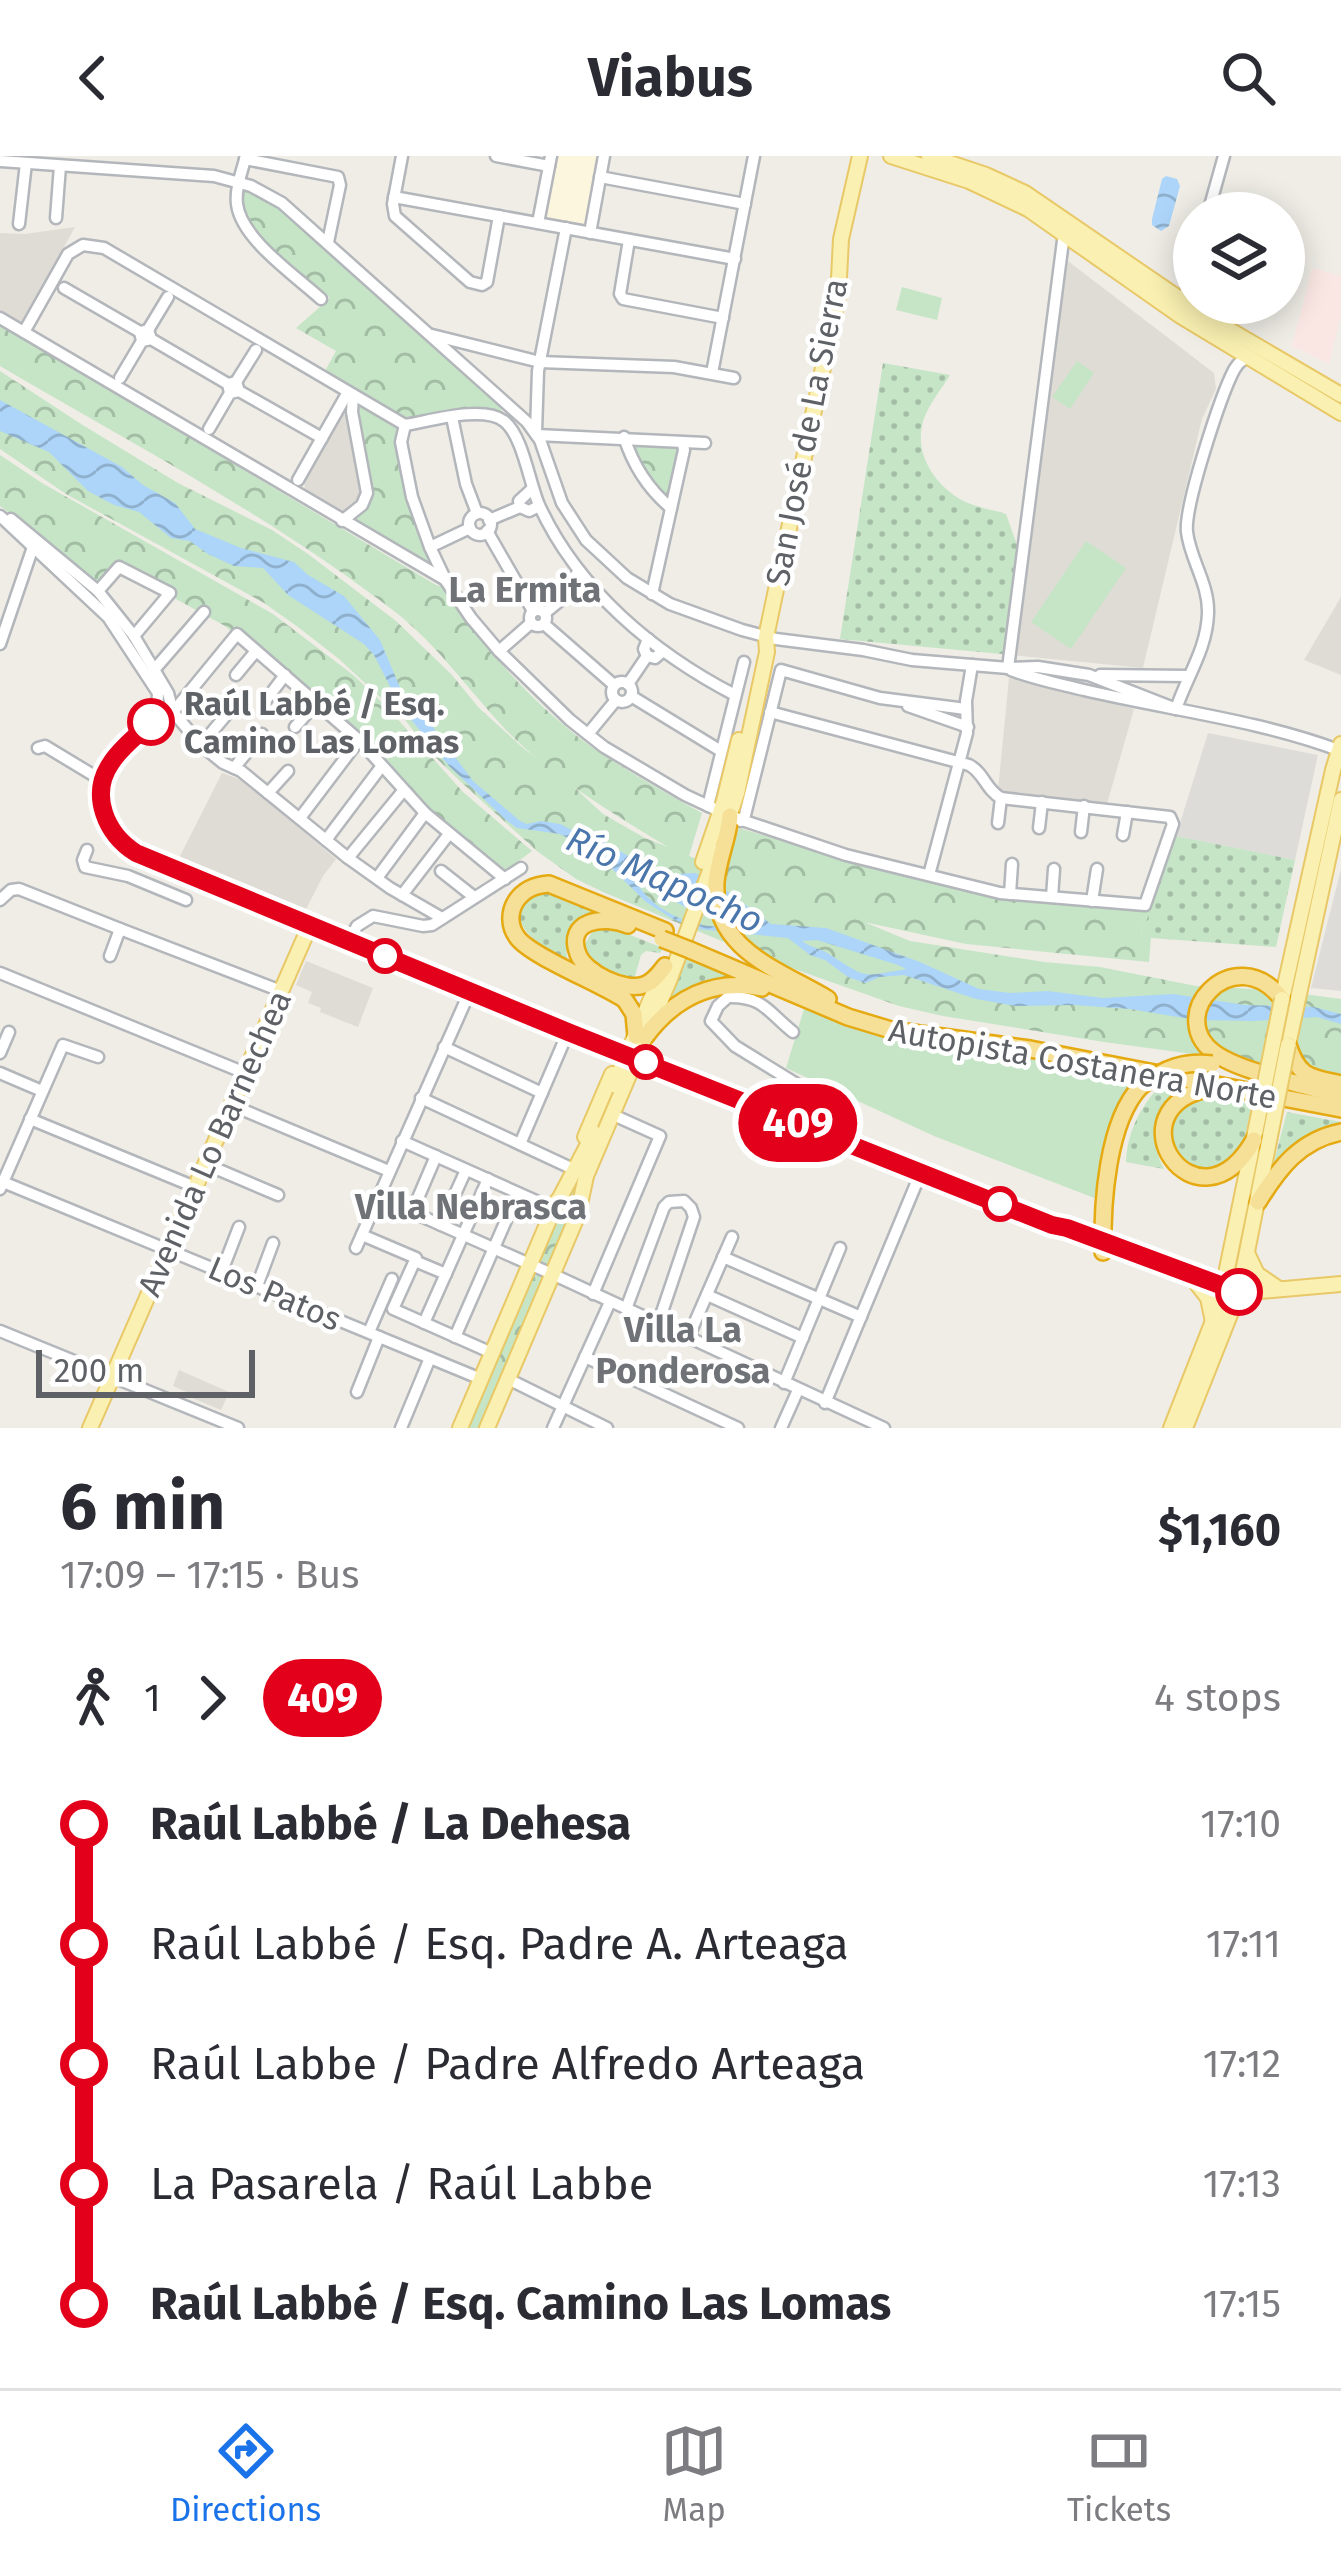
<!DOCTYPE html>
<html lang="en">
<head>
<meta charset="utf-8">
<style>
  body { margin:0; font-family:"Fira Sans",sans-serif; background:#f2f2f3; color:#2b2b33; height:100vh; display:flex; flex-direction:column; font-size:45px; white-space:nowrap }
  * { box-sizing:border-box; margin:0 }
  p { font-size:39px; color:#7c7c81 }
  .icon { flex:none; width:66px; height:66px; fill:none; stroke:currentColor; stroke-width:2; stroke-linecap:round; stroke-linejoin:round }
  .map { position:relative; height:1272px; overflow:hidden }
  .details { display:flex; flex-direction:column; background:#fff; flex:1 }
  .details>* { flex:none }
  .badge { padding:0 24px; border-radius:39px; font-size:42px; line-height:78px }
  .tools { position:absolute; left:1173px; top:36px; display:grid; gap:24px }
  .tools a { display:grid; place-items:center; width:132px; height:132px; border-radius:50%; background:#fff; box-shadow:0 6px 30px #0003; font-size:60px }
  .scale { position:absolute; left:36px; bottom:30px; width:219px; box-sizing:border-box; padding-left:12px; border:6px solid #5e6166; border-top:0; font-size:33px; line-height:42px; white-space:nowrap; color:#5e6166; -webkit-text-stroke:9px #fff; paint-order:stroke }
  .map>.badge { position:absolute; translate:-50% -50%; box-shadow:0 0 0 6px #fff }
  .legs { display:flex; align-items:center; gap:18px; height:132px; padding:0 60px; font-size:39px }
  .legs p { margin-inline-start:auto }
  .overview { display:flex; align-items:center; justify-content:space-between; height:204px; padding:0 60px }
  h1 { font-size:66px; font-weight:700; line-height:90px }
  ul { padding:0 60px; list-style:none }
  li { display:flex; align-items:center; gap:42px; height:120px; font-size:45px }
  li i { display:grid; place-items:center; width:18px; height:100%; margin:0 15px; background:currentColor }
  li i::after { content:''; width:30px; height:30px; margin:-15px; border:9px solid; border-radius:50%; background:#fff }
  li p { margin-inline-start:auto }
  li:first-child i { background:linear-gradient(#0000 50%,currentColor 0) }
  li:last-child i { background:linear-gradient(currentColor 50%,#0000 0) }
  header { display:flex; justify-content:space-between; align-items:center; height:156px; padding:0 60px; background:#fff; font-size:54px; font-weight:700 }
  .dock { display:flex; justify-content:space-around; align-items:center; height:168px; border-top:3px solid #e1e1e2; background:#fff; font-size:33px; color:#7c7c81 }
  .dock a { display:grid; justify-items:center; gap:6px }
  .dock .selected { color:#1a73e8 }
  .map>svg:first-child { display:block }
  .commercial { fill:#fcf6df }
  .industrial { fill:#dedcd8 }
  .education { fill:#dfdcd5 }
  .medical { fill:#fae7e4 }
  .grass { fill:url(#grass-dots) }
  .forest { fill:url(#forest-crowns) }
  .garden { fill:#c5e5c6 }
  .water { fill:url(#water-waves); fill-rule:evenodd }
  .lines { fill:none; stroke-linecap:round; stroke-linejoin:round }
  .minor-casing { stroke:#b3b6ba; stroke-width:15 }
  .major-casing { stroke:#e8c867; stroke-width:18 }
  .highway-casing { stroke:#e5a911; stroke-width:20 }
  .minor { stroke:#fff; stroke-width:10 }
  .major { stroke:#f9f0b1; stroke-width:14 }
  .highway { stroke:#f6e097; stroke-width:15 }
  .major-bridge-casing { stroke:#e8c867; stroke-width:18; stroke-linecap:butt }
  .highway-bridge-casing { stroke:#e5a911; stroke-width:20; stroke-linecap:butt }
  .major-bridge { stroke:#f9f0b1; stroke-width:14 }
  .highway-bridge { stroke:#f6e097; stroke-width:15 }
  .line-1-casing { stroke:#fff; stroke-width:27 }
  .line-1 { stroke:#e2001a; stroke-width:18 }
  .stop-1-dot { fill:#fff; stroke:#e2001a; stroke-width:6 }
  .labels { text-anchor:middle; stroke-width:9; stroke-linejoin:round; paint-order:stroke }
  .street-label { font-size:33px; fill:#5e6166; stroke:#fff }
  .stop-label { font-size:33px; font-weight:bold; fill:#5e6166; stroke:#fff; text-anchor:start }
  .neighbourhood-label { font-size:36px; font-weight:bold; fill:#6f7377; stroke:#fff }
  .water-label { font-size:36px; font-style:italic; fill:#4a76ab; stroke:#fff }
</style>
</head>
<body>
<header><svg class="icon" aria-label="back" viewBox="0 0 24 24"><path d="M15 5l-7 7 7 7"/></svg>Viabus<svg class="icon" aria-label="search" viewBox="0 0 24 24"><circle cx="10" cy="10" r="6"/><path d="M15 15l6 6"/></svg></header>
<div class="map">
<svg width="1341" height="1272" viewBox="0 0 1341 1272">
  <defs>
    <pattern id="grass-dots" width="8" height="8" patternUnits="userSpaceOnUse" patternTransform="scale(3)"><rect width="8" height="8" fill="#c5e5c6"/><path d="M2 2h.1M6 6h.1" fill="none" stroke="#a3bda5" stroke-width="1.8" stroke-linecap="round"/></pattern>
    <pattern id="forest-crowns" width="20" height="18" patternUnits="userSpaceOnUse" patternTransform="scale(3)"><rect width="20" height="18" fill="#c5e5c6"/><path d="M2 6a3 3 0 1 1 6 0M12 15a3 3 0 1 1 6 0" fill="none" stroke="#a3bda5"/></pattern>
    <pattern id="water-waves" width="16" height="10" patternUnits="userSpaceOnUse" patternTransform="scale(3)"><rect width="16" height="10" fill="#acd5f9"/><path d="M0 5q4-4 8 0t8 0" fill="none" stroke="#8fb0cd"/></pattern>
  </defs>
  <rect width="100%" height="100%" fill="#efede6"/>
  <polygon class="commercial" points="557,0 601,0 587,72 545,64"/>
  <g class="industrial">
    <polygon points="1208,577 1318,599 1295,704 1176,680"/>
    <polygon points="1341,713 1341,835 1311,832"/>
  </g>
  <g class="education">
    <polygon points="75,71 21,169 0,157 0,77 25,78"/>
    <polygon points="1068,105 1214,217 1216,233 1202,263 1143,512 1012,499"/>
    <polygon points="340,258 348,259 362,336 352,353 343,359 305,335 304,324"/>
    <polygon points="1341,441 1341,519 1304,504"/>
    <polygon points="1009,522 1134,553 1107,648 998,634"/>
    <polygon points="222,617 244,625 336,703 323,720 303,759 177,706"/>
    <polygon points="306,805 373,832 358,871 320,856 321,852 308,847 312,836 296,829"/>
    <polygon points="179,1214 229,1236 221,1254 192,1242 193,1239 173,1230"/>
  </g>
  <polygon class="medical" points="1312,112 1341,120 1341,159 1329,208 1292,190"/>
  <g class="grass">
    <path d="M883 207 950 219C941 234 925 253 922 270 915 302 939 334 968 347 980 352 993 354 1006 358L1017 389 1026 393 1012 499 840 483Z"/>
    <polygon points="1176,680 1295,704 1276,791 1151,782 1141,778"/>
    <path d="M539 735H552L599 755C573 762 562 779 568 806 542 792 492 761 539 735Z"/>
    <polygon points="600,772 615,773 663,792 660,797 646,795 641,799 633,827 589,804 584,790 592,776"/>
    <polygon points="682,800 731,820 730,825 669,850 666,843"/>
    <path d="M1158 932 1174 938C1149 960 1150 985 1164 1013L1126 1006C1127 978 1139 953 1158 932Z"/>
    <path d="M1212 942 1252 948 1244 985 1226 1011 1196 1016 1176 1002C1166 967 1175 946 1212 942Z"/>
    <polygon points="1287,956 1341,966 1341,975 1271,1017"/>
  </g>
  <g class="forest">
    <path d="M243 35H250L280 51 502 253 500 256C465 250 449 261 416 262 389 263 348 230 325 215L336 195 296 172 330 142C304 118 232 76 243 35Z"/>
    <path d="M0 168 436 429 444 431C486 496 540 557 605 600 636 620 669 639 702 657L689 700 728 715V699L739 672 841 703 1004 740 1151 754 1141 777 1151 782 1149 806 966 788 864 766 910 785 1044 806 1100 811 1196 830 1273 834 1341 843V918L1104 886 943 860 899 850 758 800 603 736 576 723 537 695 461 626 428 594 406 565 339 503 298 471 264 447 66 338 0 293V215L81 268 178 327 272 374 308 398 396 465 452 519 479 552 522 591 574 631 603 658 645 682 668 691C613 658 552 621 506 574 469 535 437 488 394 455 272 361 133 288 0 210Z"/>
    <path d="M356 246 397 271C394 312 418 375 436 411L349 365 371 338Z"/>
    <path d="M632 288 677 290 678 295 667 341C651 327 639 308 632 288Z"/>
    <polygon points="0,299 42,327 273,458 352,518 384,548 463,636 532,695 505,715 434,665 359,584 225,470 120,412 99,432 50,388 0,350"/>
    <polygon points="576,1026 568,1063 552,1108 482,1272 464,1272 557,1058"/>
  </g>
  <g class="garden">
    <polygon points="902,131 942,142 937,164 896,154"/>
    <polygon points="1077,205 1094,217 1070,253 1052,241"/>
    <polygon points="1086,385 1126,412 1071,493 1031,466"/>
    <polygon points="804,853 924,890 1003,897 1137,921 1114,961 1097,1043 934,980 786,912"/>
  </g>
  <g class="water">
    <polygon points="1166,20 1177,23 1180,30 1169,70 1161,75 1152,69 1152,63 1162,23"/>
    <path d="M0 244 122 311 143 329 175 347 195 373 241 392 294 406 308 419 344 440 380 484 404 541 432 570 473 625 520 665 527 668 541 665 560 668 584 680 602 685 662 719 695 717 716 727 771 768 826 772 920 806 979 833 1010 837 1048 835 1103 842 1173 838 1245 849 1314 851 1341 858V868L1317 861 1254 865 1196 864 1130 853 1074 849 1016 850 976 843 904 819 880 821 865 827 848 821 825 804 810 799 788 782 698 773 673 763 646 746 596 697 560 678 517 672 506 664 449 610 400 550 374 499 364 488 288 439 263 412 234 410 208 398 190 385 171 382 139 356 114 349 88 335 49 296 0 275ZM629 714C649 721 660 736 678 747 697 759 722 759 742 769 713 775 675 766 652 745 642 737 636 725 628 715ZM817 784 898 809 906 813C860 821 868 823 829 798 820 792 811 792 802 785Z"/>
  </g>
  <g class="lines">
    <defs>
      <g id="minor">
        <path d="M246 0C242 15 235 33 237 48 241 83 296 120 321 143"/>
        <polyline points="402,0 393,48 395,60 470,126 482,129 487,126 499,60"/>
        <polyline points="496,0 549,10"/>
        <polyline points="245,3 338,21 340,29 328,86"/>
        <polyline points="0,5 214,20 251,30 282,47 527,266 540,284 562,347 586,384 627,422 670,448 742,474 776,483 863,494 912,504 1008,512 1038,511 1089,519 1176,553"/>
        <polyline points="600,21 745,48"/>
        <polyline points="394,41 735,103"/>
        <polyline points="1208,57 1224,0"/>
        <polyline points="56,62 60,10"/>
        <polyline points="538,67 551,0"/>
        <polyline points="19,68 26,7"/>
        <polyline points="590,77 604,0"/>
        <polyline points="629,84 620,138 623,143 723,162"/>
        <polyline points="64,132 140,176"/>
        <polyline points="1182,150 1194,109"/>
        <polyline points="0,162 444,423"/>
        <polyline points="148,174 168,141"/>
        <polyline points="24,176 68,98 83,89 104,92 405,269"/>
        <polyline points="432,179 540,206 674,211 734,222"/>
        <polyline points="151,183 228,228"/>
        <polyline points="712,217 754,0"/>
        <polyline points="120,222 142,185 140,176 148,174 151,183 142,185"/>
        <polyline points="236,226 256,194"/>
        <polyline points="239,235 322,282"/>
        <polyline points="452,261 466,328 477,357"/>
        <path d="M405 269 401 286 412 341 430 391 446 425 471 462 499 495 570 564 604 591 685 639 730 660 846 699 1000 737 1145 749 1173 668 1170 661 1001 642C986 634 984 617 969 609L770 556"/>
        <path d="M405 269C430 265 483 249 504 265 523 280 529 326 539 349 578 434 654 497 735 539"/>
        <polyline points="209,273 230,237 228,228 236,226 239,235 230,237"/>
        <polyline points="536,276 538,215 566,72"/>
        <polyline points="537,279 705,287"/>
        <path d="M624 281C633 309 648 333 671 352"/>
        <polyline points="298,324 348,236"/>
        <polyline points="532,333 519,345 520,351 529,355 539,350"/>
        <circle cx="480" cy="368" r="11"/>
        <path d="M0 360 108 461 158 537 157 557C144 575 124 588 111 606 89 638 106 678 136 697L310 769"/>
        <polyline points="11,363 98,435 134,480 168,537 173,556 201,589 223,607 241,615 348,702 390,732 442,762"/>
        <polyline points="489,364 520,351"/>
        <polyline points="342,365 362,349 367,337 352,256 353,239"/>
        <polyline points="487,375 533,455"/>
        <polyline points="430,391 470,372"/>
        <polyline points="578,416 571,426 573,434 583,437 591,432"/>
        <polyline points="98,435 119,411 170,437 134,480"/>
        <polyline points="652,438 684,294 683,288"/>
        <circle cx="538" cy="462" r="8"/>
        <polyline points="545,457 573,434"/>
        <polyline points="544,468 614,529"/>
        <polyline points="648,483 644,493 647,500 655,502 663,495"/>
        <polyline points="0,488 33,391"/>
        <polyline points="499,495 531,467"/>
        <polyline points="1008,512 1064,77"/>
        <polyline points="154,514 204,456"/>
        <path d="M1011 514C1034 523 1060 528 1084 534 1169 554 1259 564 1341 595"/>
        <polyline points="236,519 256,495"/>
        <polyline points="1100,519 1187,520"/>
        <circle cx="622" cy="536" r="10"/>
        <polyline points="628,528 647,500"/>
        <polyline points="631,540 721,595"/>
        <polyline points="266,544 285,519"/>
        <polyline points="908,550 968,571"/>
        <path d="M1176 553C1187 520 1207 493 1208 457 1209 428 1190 403 1187 376 1184 350 1221 239 1234 214 1239 206 1239 207 1247 201"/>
        <polyline points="173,556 237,478 359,584 425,657 505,723"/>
        <polyline points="295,571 317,546"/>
        <polyline points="588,578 616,544"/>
        <polyline points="201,589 232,552"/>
        <polyline points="38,592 45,590 103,625"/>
        <polyline points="234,612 262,578"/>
        <polyline points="268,637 288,615"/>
        <polyline points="708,650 744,506"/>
        <polyline points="300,662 359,584"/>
        <polyline points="741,665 745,659 781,514 880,542 966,553"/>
        <polyline points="998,667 1001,642"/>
        <polyline points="1039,672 1042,646"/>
        <polyline points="1081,676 1084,650"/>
        <polyline points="1123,679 1127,656"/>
        <polyline points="326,684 381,611"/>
        <polyline points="87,694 83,704 85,711 128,720 186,744"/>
        <polyline points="348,702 403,635"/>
        <polyline points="441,715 474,741"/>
        <polyline points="929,719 967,577 966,545 972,509"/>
        <polyline points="377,722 425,657"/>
        <polyline points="1010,738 1012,708"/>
        <polyline points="402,739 449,678"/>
        <polyline points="1052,741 1054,713"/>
        <polyline points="0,744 11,734 19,733 120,773"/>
        <polyline points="1092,745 1097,713"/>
        <polyline points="349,785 357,770 373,760 423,770 432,769 521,712"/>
        <polyline points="110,800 120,773 281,835"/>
        <polyline points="0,817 245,917"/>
        <path d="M793 876C768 856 763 840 728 841L718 850 711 865 735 890 811 937 810 972"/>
        <polyline points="444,891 542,937"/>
        <polyline points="0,897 9,876"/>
        <polyline points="0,917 42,935"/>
        <polyline points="421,942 571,1012"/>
        <polyline points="231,949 389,1015"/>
        <polyline points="30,963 195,1031"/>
        <polyline points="402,985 554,1053"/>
        <polyline points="520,988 568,876"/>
        <polyline points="205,1008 278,1039"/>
        <polyline points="3,1026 481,1223"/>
        <polyline points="0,1033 63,889 98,901"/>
        <polyline points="378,1041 552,1118 884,1272"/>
        <polyline points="412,1056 436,1000"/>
        <polyline points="441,1069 466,1014"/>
        <polyline points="362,1079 416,1102 393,1153 492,1197"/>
        <polyline points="356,1092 470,835"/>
        <polyline points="723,1101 861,1161"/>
        <polyline points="415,1105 446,1118"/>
        <polyline points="222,1115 239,1071"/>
        <polyline points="257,1130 273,1087"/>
        <polyline points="593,1138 660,980 620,962"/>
        <polyline points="707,1139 803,1182"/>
        <polyline points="626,1153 664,1051 669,1046 684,1045 691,1052 694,1061 658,1168"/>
        <polyline points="424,1167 488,1023"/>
        <polyline points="0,1175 238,1272"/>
        <polyline points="369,1176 392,1123"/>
        <polyline points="455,1181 518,1037"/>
        <polyline points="688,1182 732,1081"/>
        <polyline points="585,1201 738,1272"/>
        <polyline points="508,1223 607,1272"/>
        <polyline points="784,1227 840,1092"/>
        <polyline points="357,1236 379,1181"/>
        <polyline points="825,1247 921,1016"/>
        <polyline points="401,1272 430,1202"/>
        <polyline points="553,1272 610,1146"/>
        <polyline points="781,1272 798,1234"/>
      </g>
      <g id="major">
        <polyline points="891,0 969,25 1028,53 1179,159 1341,257"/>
        <polyline points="929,0 986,19 1025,37 1199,156 1341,239"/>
        <polyline points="726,670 737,637 767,496 766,481 838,141 841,83 860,0"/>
        <polyline points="703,706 724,645 739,584"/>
        <polyline points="1282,843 1333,614 1341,588"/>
        <polyline points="1288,889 1341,644"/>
        <polyline points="642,905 1053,1069 1072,1074 1223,1132 1249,1136 1341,1128"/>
        <polyline points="614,929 662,817"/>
        <polyline points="585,981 612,918"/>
        <polyline points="554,1053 594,977"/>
        <polyline points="577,1062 586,1020 669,825 717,696"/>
        <polyline points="1248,1099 1257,1118 1279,1133"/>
        <polyline points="1197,1128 1208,1142 1213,1166"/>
        <polyline points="90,1272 310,769 625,898"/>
        <polyline points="460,1272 557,1045"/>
        <polyline points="487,1272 579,1056"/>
        <polyline points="1171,1272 1220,1147 1258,962"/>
        <polyline points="1185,1272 1239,1136 1273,965"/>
      </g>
      <g id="highway">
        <path d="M730 660C728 683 718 703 716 726 712 794 780 814 828 843"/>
        <path d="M628 769C604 759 565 764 578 798 585 817 625 836 644 829 653 826 659 818 665 810"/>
        <polyline points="690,794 848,861 891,874 1030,893 1341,953"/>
        <path d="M1282 843C1234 781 1159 863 1219 900 1242 914 1274 920 1300 929"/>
        <path d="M636 880 634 858 625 844C602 828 530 800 517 781 509 770 509 756 516 745 524 733 535 729 549 728L665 775"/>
        <path d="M645 881C674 842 713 822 762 832"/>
        <path d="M1288 889C1299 922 1310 921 1341 928"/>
        <polyline points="1291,926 1341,940"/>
        <path d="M1211 932C1107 952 1197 1084 1254 984"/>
        <path d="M1258 1046C1279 1012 1300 984 1341 976"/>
        <path d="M1103 1096C1102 1048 1107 965 1141 930"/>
      </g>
    </defs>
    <use href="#minor" class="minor-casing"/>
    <use href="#major" class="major-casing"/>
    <use href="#highway" class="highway-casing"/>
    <use href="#minor" class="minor"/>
    <use href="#major" class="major"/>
    <use href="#highway" class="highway"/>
    <defs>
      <g id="major-bridge">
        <polyline points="625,898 642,905"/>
        <polyline points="1258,962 1282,843"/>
        <polyline points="1273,965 1288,889"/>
      </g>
      <g id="highway-bridge">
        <polyline points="662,783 690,794"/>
        <path d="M1141 930C1164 912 1184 905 1212 908"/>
      </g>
    </defs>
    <use href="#major-bridge" class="major-bridge-casing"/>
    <use href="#highway-bridge" class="highway-bridge-casing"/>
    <use href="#major-bridge" class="major-bridge"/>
    <use href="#highway-bridge" class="highway-bridge"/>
  </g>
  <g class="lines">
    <defs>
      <path id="line-1" d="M151 566C138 579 121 591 111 607 89 639 106 678 136 697L568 876 1052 1069 1067 1072 1239 1136"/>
    </defs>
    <use href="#line-1" class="line-1-casing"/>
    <use href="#line-1" class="line-1"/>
  </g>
  <g class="stop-1-dot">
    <circle cx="151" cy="566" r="21"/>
    <circle cx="385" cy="800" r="15"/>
    <circle cx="646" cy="906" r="15"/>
    <circle cx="1000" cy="1048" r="15"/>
    <circle cx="1239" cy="1136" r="21"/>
  </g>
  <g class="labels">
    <g class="street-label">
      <text transform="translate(806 276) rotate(-79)" y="12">San José de La Sierra</text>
      <text transform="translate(1083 907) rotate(10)" y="12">Autopista Costanera Norte</text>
      <text transform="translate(214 987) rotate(-66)" y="12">Avenida Lo Barnechea</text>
      <text transform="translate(275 1137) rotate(23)" y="12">Los Patos</text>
    </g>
    <g class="stop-label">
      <text x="184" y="559">Raúl Labbé / Esq.<tspan x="184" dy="38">Camino Las Lomas</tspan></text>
    </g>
    <g class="neighbourhood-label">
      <text x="525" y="446">La Ermita</text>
      <text x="471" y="1063">Villa Nebrasca</text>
      <text x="683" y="1186">Villa La<tspan x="683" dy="41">Ponderosa</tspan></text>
    </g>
    <g class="water-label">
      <text transform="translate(665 723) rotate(24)" y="13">Río Mapocho</text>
    </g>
  </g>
</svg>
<div class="tools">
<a><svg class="icon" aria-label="layers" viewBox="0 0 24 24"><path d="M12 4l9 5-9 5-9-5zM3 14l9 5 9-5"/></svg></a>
</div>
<div class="scale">200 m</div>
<b class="badge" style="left:798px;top:967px;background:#e2001a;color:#fff">409</b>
</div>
<section class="details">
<div class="overview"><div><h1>6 min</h1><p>17:09 – 17:15 · Bus</p></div><b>$1,160</b></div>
<div class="legs"><svg class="icon" aria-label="walk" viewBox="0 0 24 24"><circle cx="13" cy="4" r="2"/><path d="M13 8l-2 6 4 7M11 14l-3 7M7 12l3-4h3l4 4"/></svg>1<svg class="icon" aria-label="forward" viewBox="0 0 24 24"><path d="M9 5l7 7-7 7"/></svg><b class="badge" style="background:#e2001a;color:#fff">409</b><p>4 stops</p></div>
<ul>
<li><i style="color:#e2001a"></i><b>Raúl Labbé / La Dehesa</b><p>17:10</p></li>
<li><i style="color:#e2001a"></i><span>Raúl Labbé / Esq. Padre A. Arteaga</span><p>17:11</p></li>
<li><i style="color:#e2001a"></i><span>Raúl Labbe / Padre Alfredo Arteaga</span><p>17:12</p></li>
<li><i style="color:#e2001a"></i><span>La Pasarela / Raúl Labbe</span><p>17:13</p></li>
<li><i style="color:#e2001a"></i><b>Raúl Labbé / Esq. Camino Las Lomas</b><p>17:15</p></li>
</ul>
</section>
<nav class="dock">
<a class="selected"><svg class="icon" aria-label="directions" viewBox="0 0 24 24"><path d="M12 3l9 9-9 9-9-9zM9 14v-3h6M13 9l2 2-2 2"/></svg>Directions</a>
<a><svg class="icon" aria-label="map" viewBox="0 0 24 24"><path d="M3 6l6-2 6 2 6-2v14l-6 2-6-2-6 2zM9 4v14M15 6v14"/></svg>Map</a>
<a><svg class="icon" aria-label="tickets" viewBox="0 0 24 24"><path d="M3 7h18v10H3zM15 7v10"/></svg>Tickets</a>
</nav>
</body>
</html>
